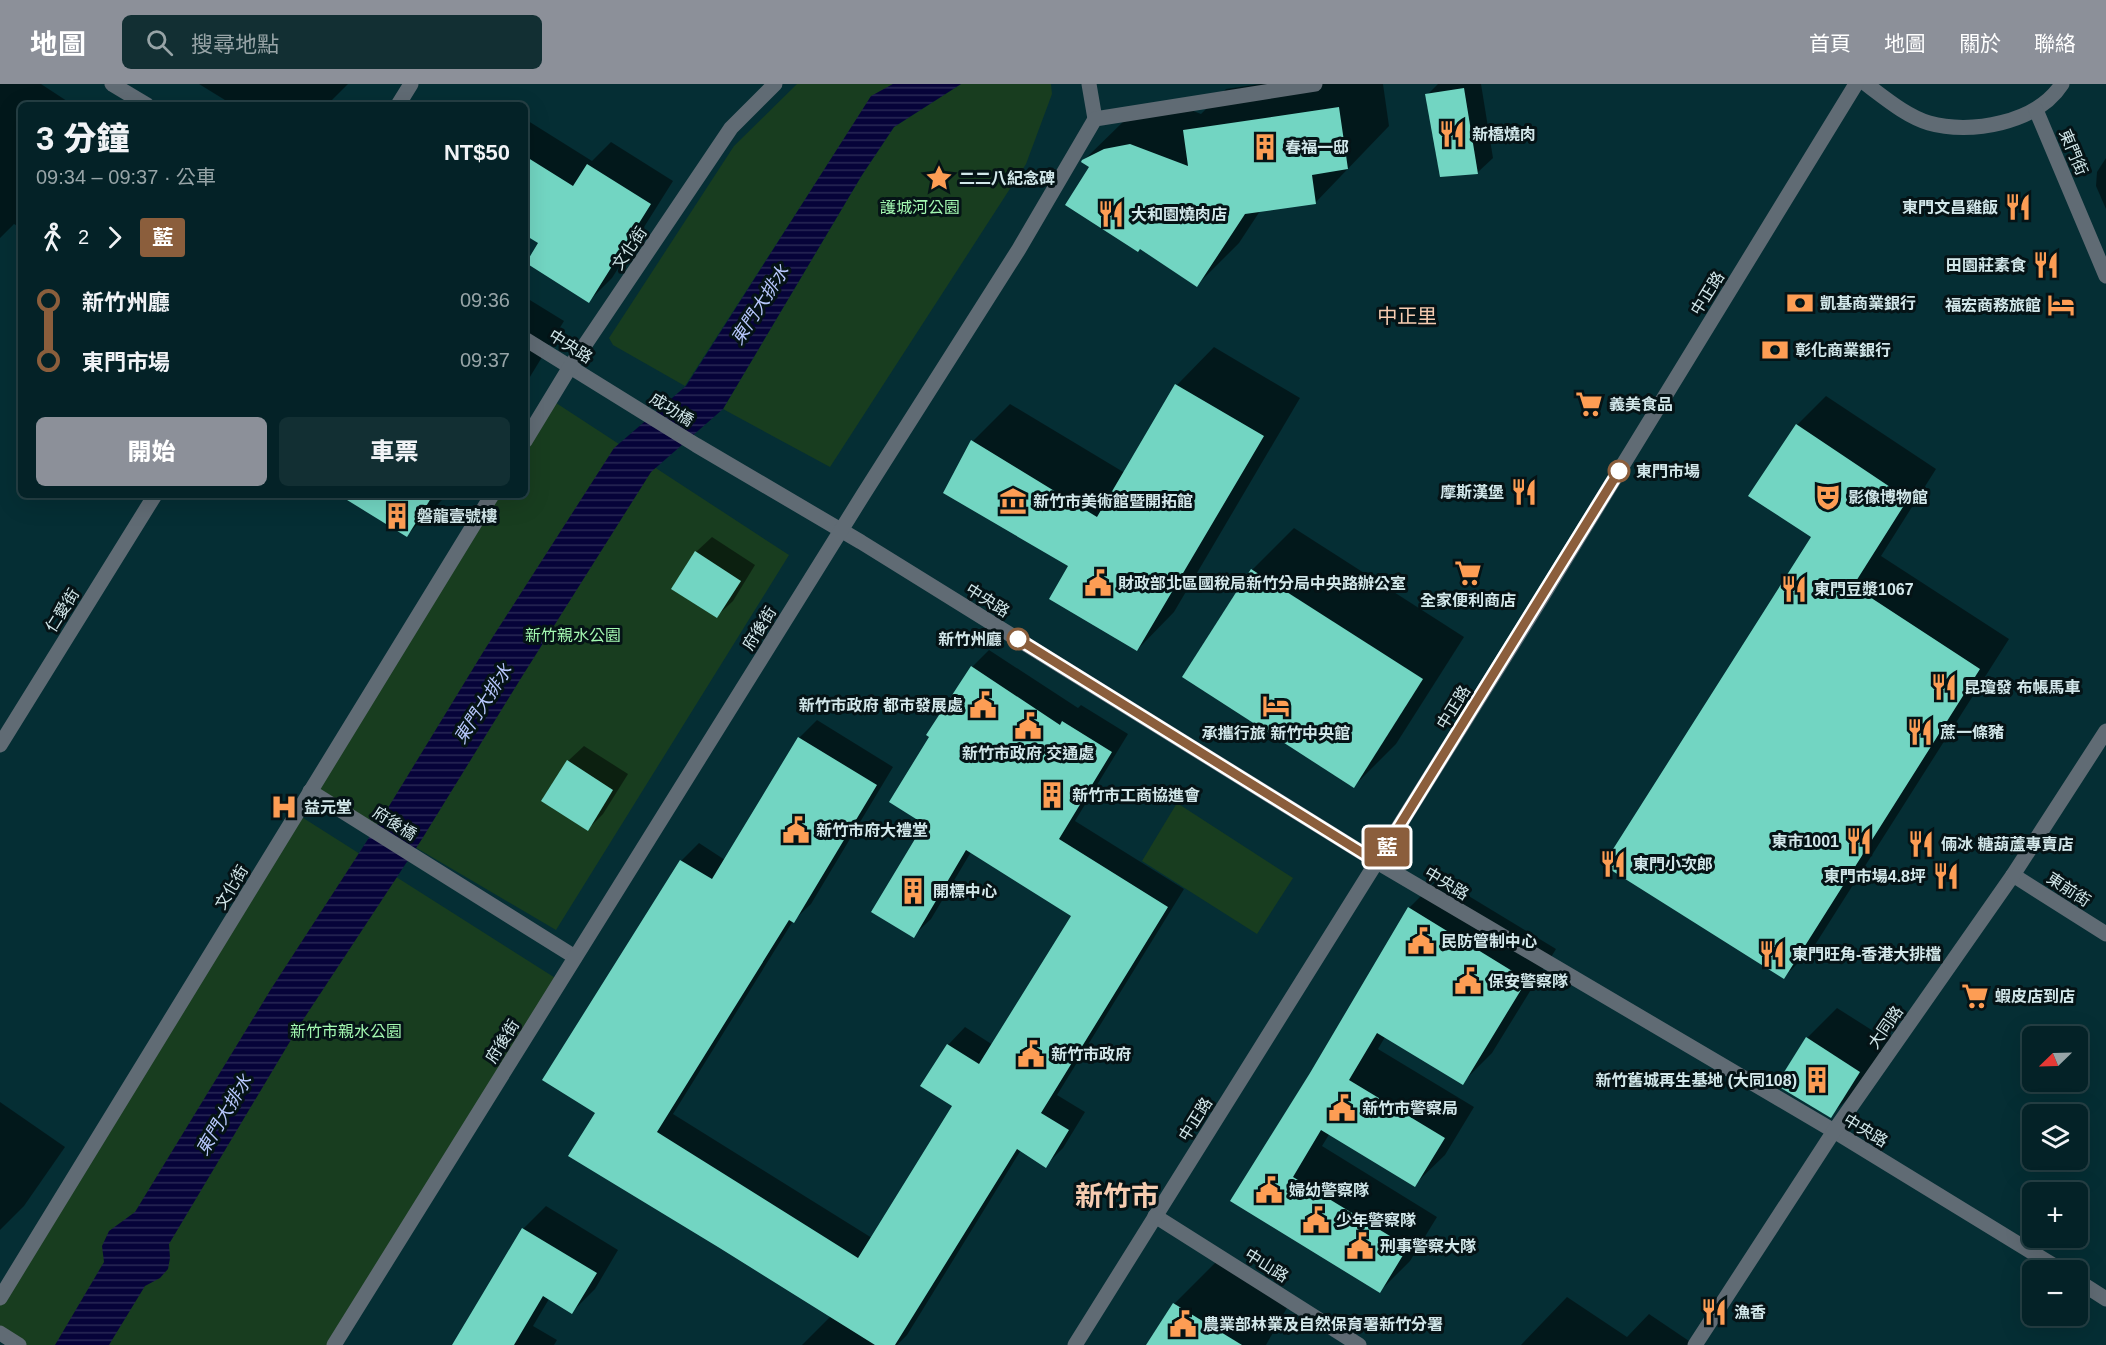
<!DOCTYPE html>
<html lang="zh-TW">
<head>
<meta charset="utf-8">
<style>
  body { margin:0; font-family:Helvetica,"Noto Sans TC",sans-serif; background:#122f33; color:#f1f3f6; height:100vh; display:flex; flex-direction:column; font-size:22px; white-space:nowrap }
  * { box-sizing:border-box; margin:0 }
  p { font-size:20px; color:#97a4a7 }
  .icon { flex:none; width:33px; height:33px; fill:none; stroke:currentColor; stroke-width:2; stroke-linecap:round; stroke-linejoin:round }
  .map { position:relative; flex:1; overflow:hidden }
  .panel { position:absolute; left:18px; top:18px; width:510px; height:396px; display:flex; flex-direction:column; background:#042227; border-radius:9px; box-shadow:0 6px 24px #0002,0 0 0 2px #253f44 }
  .panel>* { flex:none }
  .badge { padding:0 12px; border-radius:4px; font-size:21px; line-height:39px }
  .needle { width:39px; rotate:247deg }
  .controls { position:absolute; left:2022px; top:942px; display:grid; gap:12px }
  .controls a { display:grid; place-items:center; width:66px; height:66px; border-radius:9px; background:#042227; box-shadow:0 6px 24px #0002,0 0 0 2px #253f44; font-size:30px }
  .map>.badge { position:absolute; translate:-50% -50%; box-shadow:0 0 0 3px #fff }
  .legs { display:flex; align-items:center; gap:9px; height:66px; padding:0 18px; font-size:20px }
  .legs p { margin-inline-start:auto }
  .overview { display:flex; align-items:center; justify-content:space-between; height:102px; padding:0 18px }
  h1 { font-size:33px; font-weight:800; line-height:45px }
  .button { display:flex; gap:12px; margin-top:auto; padding:12px 18px }
  .button a { flex:1; height:69px; border-radius:9px; background:#8c9099; color:#fff; font-size:24px; font-weight:800; line-height:69px; text-align:center }
  .button a+a { background:#122f33; color:#f1f3f6 }
  ul { padding:0 18px; list-style:none }
  li { display:flex; align-items:center; gap:21px; height:60px; font-size:22px }
  li i { display:grid; place-items:center; width:9px; height:100%; margin:0 8px; background:currentColor }
  li i::after { content:''; width:15px; height:15px; margin:-8px; border:4px solid; border-radius:50%; background:#042227 }
  li p { margin-inline-start:auto }
  li:first-child i { background:linear-gradient(#0000 50%,currentColor 0) }
  li:last-child i { background:linear-gradient(currentColor 50%,#0000 0) }
  header { display:flex; align-items:center; gap:36px; box-sizing:border-box; height:84px; padding:0 30px; background:#8c9099; color:#fff }
  header strong { font-size:28px }
  nav { display:flex; gap:33px; margin-inline-start:auto; font-size:21px }
  .search { width:420px; height:54px; background:#122f33; display:flex; align-items:center; gap:15px; box-sizing:border-box; padding:0 21px; border-radius:9px; color:#97a4a7; font-size:22px }
  .map>svg:first-child { display:block }
  .green { fill:#183d1f }
  .water { fill:url(#water-rules) }
  .shadow { fill:#0007 }
  .building { fill:#72d5c2 }
  .lines { fill:none; stroke-linecap:round; stroke-linejoin:round }
  .minor { stroke:#606b74; stroke-width:15 }
  .line-1-casing { stroke:#fff; stroke-width:14 }
  .line-1 { stroke:#8b5e3c; stroke-width:9 }
  .stop-1-dot { fill:#fff; stroke:#8b5e3c; stroke-width:3 }
  .labels { text-anchor:middle; stroke-width:6; stroke-linejoin:round; paint-order:stroke }
  .poi-label { font-size:16px; font-weight:bold; fill:#d2e7ea; stroke:#051316; text-anchor:start }
  .street-label { font-size:16px; fill:#d2e7ea; stroke:#051316 }
  .park-label { font-size:16px; fill:#a3f8b1; stroke:#051316 }
  .stop-label { font-size:16px; font-weight:bold; fill:#d2e7ea; stroke:#051316; text-anchor:start }
  .water-label { font-size:18px; font-style:italic; fill:#b7c7fc; stroke:#051316 }
  .quarter-label { font-size:20px; fill:#f6ccb1; stroke:#051316 }
  .town-label { font-size:28px; font-weight:bold; fill:#f6ccb1; stroke:#051316 }
</style>
</head>
<body>
<header>
<strong>地圖</strong>
<div class="search"><svg class="icon" aria-label="search" viewBox="0 0 24 24"><circle cx="10" cy="10" r="6"/><path d="M15 15l6 6"/></svg>搜尋地點</div>
<nav><a>首頁</a><a>地圖</a><a>關於</a><a>聯絡</a></nav>
</header>
<div class="map">
<svg width="2106" height="1261" viewBox="0 0 2106 1261">
  <defs>
    <pattern id="water-rules" width="6" height="5" patternUnits="userSpaceOnUse" patternTransform="scale(1.5)"><rect width="6" height="5" fill="#060339"/><path d="M0 2.5h6" fill="none" stroke="#292856"/></pattern>
  </defs>
  <rect width="100%" height="100%" fill="#052e34"/>
  <g class="green">
    <polygon points="797,0 893,0 871,13 685,302 613,261 609,254 734,62"/>
    <polygon points="961,0 1051,0 1052,10 1026,80 830,383 723,325 862,91 894,43"/>
    <polygon points="550,315 789,471 556,846 313,703 492,411 525,411 525,357"/>
    <polygon points="1177,719 1293,794 1257,850 1142,777"/>
    <polygon points="297,730 560,897 334,1261 18,1261 0,1249 0,1213"/>
  </g>
  <polygon class="water" points="893,0 961,0 894,43 862,91 723,325 651,388 523,591 422,755 301,939 169,1160 170,1174 168,1185 160,1194 145,1202 109,1261 55,1261 104,1178 102,1162 109,1147 135,1128 271,905 383,732 485,565 614,364 686,302 871,12"/>
  <g class="shadow">
    <polygon points="0,0 41,0 73,21 21,21 21,144 14,140 0,154"/>
    <polygon points="199,0 348,0 327,21 233,21"/>
    <polygon points="1259,0 1383,0 1389,42 1316,118 1260,127 1239,159 1197,201 1091,83 1083,77 1126,35 1173,19 1201,30 1226,5"/>
    <polygon points="1438,0 1481,0 1493,74 1477,89 1427,11"/>
    <polygon points="525,35 592,77 611,58 673,97 612,194 589,217 540,158 525,149"/>
    <polygon points="2106,74 2106,125 2096,102 2097,88"/>
    <polygon points="525,213 564,237 525,301"/>
    <polygon points="1214,263 1300,314 1174,528 1137,566 973,357 1010,320 1125,389 1177,301"/>
    <polygon points="1826,312 1936,385 1881,472 2009,555 1813,864 1784,893 1814,452 1797,341"/>
    <polygon points="342,411 447,411 407,451"/>
    <polygon points="1294,444 1464,553 1396,660 1354,702 1252,486"/>
    <polygon points="712,453 755,481 733,517 717,532 696,468"/>
    <polygon points="989,566 1078,624 1081,621 1128,650 1075,737 1184,805 1057,1011 1085,1028 1063,1064 1045,1082 1021,1066 907,1251 897,1261 802,1261 831,1232 597,1029 544,996 681,777 699,759 725,776 799,654 817,636 893,683 811,820 793,837 673,1030 872,1154 955,1022 948,961 965,943 993,961 1073,832 971,768 931,835 913,852 926,739 972,583"/>
    <polygon points="584,662 628,690 603,730 588,745 568,677"/>
    <polygon points="1439,794 1556,865 1492,969 1462,999 1385,953 1378,965 1474,1023 1445,1071 1414,1101 1330,1049 1322,1062 1437,1133 1410,1177 1380,1207 1232,1117 1311,990 1409,824"/>
    <polygon points="1837,924 1889,957 1861,1002 1830,1032 1807,954"/>
    <polygon points="0,1018 65,1063 24,1122 0,1146"/>
    <polygon points="546,1122 618,1166 595,1205 572,1228 549,1215 533,1242 557,1256 554,1261 453,1261 523,1145"/>
    <polygon points="1216,1178 1288,1222 1266,1261 1148,1261 1174,1220"/>
    <polygon points="1567,1213 1627,1253 1649,1230 1692,1259 1691,1261 1521,1261"/>
  </g>
  <g class="building">
    <polygon points="1464,4 1478,90 1440,93 1425,10"/>
    <polygon points="1339,23 1348,85 1312,91 1316,120 1245,130 1197,203 1140,165 1138,168 1065,121 1089,83 1081,78 1082,76 1104,65 1130,60 1188,82 1183,46"/>
    <polygon points="525,72 573,102 587,80 651,120 589,219 526,179 538,159 525,151"/>
    <polygon points="1175,300 1264,352 1137,567 1049,515 1068,482 943,409 971,356 1097,433"/>
    <polygon points="1796,340 1908,415 1853,502 1980,585 1784,895 1603,781 1811,453 1748,412"/>
    <polygon points="339,411 433,411 407,453"/>
    <polygon points="695,467 741,497 717,534 671,505"/>
    <polygon points="1251,485 1423,595 1354,704 1182,593"/>
    <polygon points="971,582 1060,641 1062,637 1112,668 1059,755 1168,823 1041,1029 1069,1046 1046,1084 1017,1065 895,1261 875,1261 718,1163 568,1072 595,1029 542,996 680,776 712,795 798,653 877,701 794,839 789,836 657,1048 858,1174 952,1022 920,1002 947,960 979,980 1071,832 966,766 914,854 871,828 924,740 889,718 929,653 926,651"/>
    <polygon points="567,676 613,706 588,747 541,717"/>
    <polygon points="1408,823 1527,896 1463,1001 1377,949 1349,996 1445,1054 1415,1103 1321,1046 1293,1093 1408,1163 1380,1209 1230,1117 1310,989"/>
    <polygon points="1806,953 1860,988 1831,1034 1776,1001"/>
    <polygon points="522,1144 597,1189 572,1230 543,1212 514,1261 452,1261"/>
    <polygon points="1173,1219 1242,1261 1146,1261"/>
  </g>
  <g class="lines">
    <g class="minor">
      <polyline points="112,0 147,21"/>
      <polyline points="1089,0 1095,35"/>
      <path d="M1866 0C1885 14 1906 32 1929 39 1970 51 2037 39 2062 0"/>
      <polyline points="398,21 411,0"/>
      <polyline points="2036,26 2106,192"/>
      <polyline points="525,255 696,361 861,458 1377,778 1834,1047 2061,1186"/>
      <polyline points="525,357 570,283 731,44 775,0"/>
      <polyline points="0,661 155,411"/>
      <polyline points="310,707 575,873"/>
      <polyline points="2013,791 2106,850"/>
      <polyline points="1155,1132 1359,1261"/>
      <polyline points="2078,1197 2106,1215"/>
      <polyline points="0,1214 492,411"/>
      <polyline points="0,1249 19,1261"/>
      <polyline points="334,1261 863,411 1019,165 1095,35 1315,0"/>
      <polyline points="1075,1261 1539,518 1856,0"/>
      <polyline points="1695,1261 1834,1047 2013,791 2106,647"/>
    </g>
  </g>
  <g class="lines">
    <defs>
      <polyline id="line-1" points="1018,555 1377,778 1619,387"/>
    </defs>
    <use href="#line-1" class="line-1-casing"/>
    <use href="#line-1" class="line-1"/>
  </g>
  <defs>
    <symbol id="restaurant-bare" viewBox="-9 -9 18 18"><path d="M-5-6h1v4h1v-4h1v4h1v-4h1v5L-1.5 .5V6h-2V.5L-5-1ZM5-6V6H3V1.5H1.5Q1.5-4 5-6Z" fill="#fd9d54" stroke="#051316" stroke-width="2.5" paint-order="stroke"/></symbol>
    <symbol id="building-bare" viewBox="-9 -9 18 18"><path d="M-4-6H4V6H1V3H-1V6H-4ZM-2.5-4.3h1.7v1.8h-1.7ZM.8-4.3h1.7v1.8H.8ZM-2.5-1h1.7V.8h-1.7ZM.8-1h1.7V.8H.8Z" fill="#fd9d54" stroke="#051316" stroke-width="2.5" paint-order="stroke"/></symbol>
    <symbol id="sight-bare" viewBox="-9 -9 18 18"><path d="M0-6L1.8-2.2L6-1.7L2.9 1.2L3.7 5.4L0 3.3L-3.7 5.4L-2.9 1.2L-6-1.7L-1.8-2.2Z" fill="#fd9d54" stroke="#051316" stroke-width="2.5" paint-order="stroke"/></symbol>
    <symbol id="bank-bare" viewBox="-9 -9 18 18"><path d="M-6-4H6V4H-6ZM0-2.3a2.3 2.3 0 1 0 0 4.6a2.3 2.3 0 1 0 0-4.6Z" fill="#fd9d54" stroke="#051316" stroke-width="2.5" paint-order="stroke"/></symbol>
    <symbol id="hotel-bare" viewBox="-9 -9 18 18"><path d="M-6-4.5h1.5V1H6V5H4.5V3h-9V5H-6ZM-4 0a1.8 1.8 0 1 1 3.6 0ZM.5 0V-2.5h3Q6-2.5 6 0Z" fill="#fd9d54" stroke="#051316" stroke-width="2.5" paint-order="stroke"/></symbol>
    <symbol id="supermarket-bare" viewBox="-9 -9 18 18"><path d="M-6-5.5h2.5l.6 2H6L4.5 2H-2.5L-4.4-4H-6ZM-1.5 3.2a1.3 1.3 0 1 0 .1 0ZM3 3.2a1.3 1.3 0 1 0 .1 0Z" fill="#fd9d54" stroke="#051316" stroke-width="2.5" paint-order="stroke"/></symbol>
    <symbol id="theatre-bare" viewBox="-9 -9 18 18"><path d="M-5-5.5Q0-4 5-5.5V0Q5 5 0 6Q-5 5-5 0ZM-3.3-2.5H-1v1.5H-3.3ZM1-2.5H3.3v1.5H1ZM-2.8 1Q0 5.5 2.8 1Z" fill="#fd9d54" stroke="#051316" stroke-width="2.5" paint-order="stroke"/></symbol>
    <symbol id="museum-bare" viewBox="-9 -9 18 18"><path d="M0-6L6-3V-2H-6V-3ZM-5-1h2V3h-2ZM-1-1h2V3h-2ZM3-1h2V3H3ZM-6 4H6V6H-6Z" fill="#fd9d54" stroke="#051316" stroke-width="2.5" paint-order="stroke"/></symbol>
    <symbol id="civic-bare" viewBox="-9 -9 18 18"><path d="M-.6-6.5H3V-4.5H.6V-3L4-1V1h2V6H-6V1h2V-1L-.6-3ZM-1.2 2.5V6h2.4V2.5Z" fill="#fd9d54" stroke="#051316" stroke-width="2.5" paint-order="stroke"/></symbol>
    <symbol id="hospital-bare" viewBox="-9 -9 18 18"><path d="M-5-5h3v3.5h4V-5h3V5h-3V1.5h-4V5h-3Z" fill="#fd9d54" stroke="#051316" stroke-width="2.5" paint-order="stroke"/></symbol>
  </defs>
  <g fill-rule="evenodd">
    <use href="#restaurant-bare" x="1433" y="31" width="38" height="38"/>
    <use href="#building-bare" x="1246" y="44" width="38" height="38"/>
    <use href="#sight-bare" x="920" y="75" width="38" height="38"/>
    <use href="#restaurant-bare" x="1999" y="104" width="38" height="38"/>
    <use href="#restaurant-bare" x="1092" y="111" width="38" height="38"/>
    <use href="#restaurant-bare" x="2027" y="162" width="38" height="38"/>
    <use href="#bank-bare" x="1781" y="200" width="38" height="38"/>
    <use href="#hotel-bare" x="2042" y="202" width="38" height="38"/>
    <use href="#bank-bare" x="1756" y="247" width="38" height="38"/>
    <use href="#supermarket-bare" x="1570" y="301" width="38" height="38"/>
    <use href="#restaurant-bare" x="1505" y="389" width="38" height="38"/>
    <use href="#theatre-bare" x="1809" y="394" width="38" height="38"/>
    <use href="#museum-bare" x="994" y="398" width="38" height="38"/>
    <use href="#building-bare" x="378" y="413" width="38" height="38"/>
    <use href="#supermarket-bare" x="1449" y="470" width="38" height="38"/>
    <use href="#civic-bare" x="1079" y="480" width="38" height="38"/>
    <use href="#restaurant-bare" x="1775" y="486" width="38" height="38"/>
    <use href="#restaurant-bare" x="1925" y="584" width="38" height="38"/>
    <use href="#civic-bare" x="964" y="602" width="38" height="38"/>
    <use href="#hotel-bare" x="1257" y="603" width="38" height="38"/>
    <use href="#civic-bare" x="1009" y="623" width="38" height="38"/>
    <use href="#restaurant-bare" x="1901" y="629" width="38" height="38"/>
    <use href="#building-bare" x="1033" y="692" width="38" height="38"/>
    <use href="#hospital-bare" x="265" y="704" width="38" height="38"/>
    <use href="#civic-bare" x="777" y="727" width="38" height="38"/>
    <use href="#restaurant-bare" x="1840" y="738" width="38" height="38"/>
    <use href="#restaurant-bare" x="1902" y="741" width="38" height="38"/>
    <use href="#restaurant-bare" x="1594" y="761" width="38" height="38"/>
    <use href="#restaurant-bare" x="1927" y="773" width="38" height="38"/>
    <use href="#building-bare" x="894" y="788" width="38" height="38"/>
    <use href="#civic-bare" x="1402" y="838" width="38" height="38"/>
    <use href="#restaurant-bare" x="1753" y="851" width="38" height="38"/>
    <use href="#civic-bare" x="1449" y="878" width="38" height="38"/>
    <use href="#supermarket-bare" x="1956" y="893" width="38" height="38"/>
    <use href="#civic-bare" x="1012" y="951" width="38" height="38"/>
    <use href="#building-bare" x="1798" y="977" width="38" height="38"/>
    <use href="#civic-bare" x="1323" y="1005" width="38" height="38"/>
    <use href="#civic-bare" x="1250" y="1087" width="38" height="38"/>
    <use href="#civic-bare" x="1297" y="1117" width="38" height="38"/>
    <use href="#civic-bare" x="1341" y="1143" width="38" height="38"/>
    <use href="#restaurant-bare" x="1695" y="1209" width="38" height="38"/>
    <use href="#civic-bare" x="1164" y="1221" width="38" height="38"/>
  </g>
  <g class="stop-1-dot">
    <circle cx="1619" cy="387" r="10"/>
    <circle cx="1018" cy="555" r="10"/>
  </g>
  <g class="labels">
    <g class="poi-label">
      <text x="1472" y="56">新橋燒肉</text>
      <text x="1285" y="69">春福一邸</text>
      <text x="959" y="100">二二八紀念碑</text>
      <text x="1998" y="129" text-anchor="end">東門文昌雞飯</text>
      <text x="1131" y="136">大和園燒肉店</text>
      <text x="2026" y="187" text-anchor="end">田園莊素食</text>
      <text x="1820" y="225">凱基商業銀行</text>
      <text x="2041" y="227" text-anchor="end">福宏商務旅館</text>
      <text x="1795" y="272">彰化商業銀行</text>
      <text x="1609" y="326">義美食品</text>
      <text x="1504" y="414" text-anchor="end">摩斯漢堡</text>
      <text x="1848" y="419">影像博物館</text>
      <text x="1033" y="423">新竹市美術館暨開拓館</text>
      <text x="417" y="438">磐龍壹號樓</text>
      <text x="1118" y="505">財政部北區國稅局新竹分局中央路辦公室</text>
      <text x="1814" y="511">東門豆漿1067</text>
      <text x="1468" y="522" text-anchor="middle">全家便利商店</text>
      <text x="1964" y="609">昆瓊發 布帳馬車</text>
      <text x="963" y="627" text-anchor="end">新竹市政府 都市發展處</text>
      <text x="1940" y="654">蔗一條豬</text>
      <text x="1276" y="655" text-anchor="middle">承攜行旅 新竹中央館</text>
      <text x="1028" y="675" text-anchor="middle">新竹市政府 交通處</text>
      <text x="1072" y="717">新竹市工商協進會</text>
      <text x="304" y="729">益元堂</text>
      <text x="816" y="752">新竹市府大禮堂</text>
      <text x="1839" y="763" text-anchor="end">東市1001</text>
      <text x="1941" y="766">倆冰 糖葫蘆專賣店</text>
      <text x="1633" y="786">東門小次郎</text>
      <text x="1926" y="798" text-anchor="end">東門市場4.8坪</text>
      <text x="933" y="813">開標中心</text>
      <text x="1441" y="863">民防管制中心</text>
      <text x="1792" y="876">東門旺角-香港大排檔</text>
      <text x="1488" y="903">保安警察隊</text>
      <text x="1995" y="918">蝦皮店到店</text>
      <text x="1051" y="976">新竹市政府</text>
      <text x="1797" y="1002" text-anchor="end">新竹舊城再生基地 (大同108)</text>
      <text x="1362" y="1030">新竹市警察局</text>
      <text x="1289" y="1112">婦幼警察隊</text>
      <text x="1336" y="1142">少年警察隊</text>
      <text x="1380" y="1168">刑事警察大隊</text>
      <text x="1734" y="1234">漁香</text>
      <text x="1203" y="1246">農業部林業及自然保育署新竹分署</text>
    </g>
    <g class="street-label">
      <text transform="translate(2074 68) rotate(67)" y="6">東門街</text>
      <text transform="translate(629 164) rotate(-56)" y="6">文化街</text>
      <text transform="translate(1707 209) rotate(-58)" y="6">中正路</text>
      <text transform="translate(571 262) rotate(32)" y="6">中央路</text>
      <text transform="translate(672 325) rotate(32)" y="6">成功橋</text>
      <text transform="translate(988 516) rotate(32)" y="6">中央路</text>
      <text transform="translate(62 526) rotate(-58)" y="6">仁愛街</text>
      <text transform="translate(759 544) rotate(-58)" y="6">府後街</text>
      <text transform="translate(1453 623) rotate(-58)" y="6">中正路</text>
      <text transform="translate(395 739) rotate(32)" y="6">府後橋</text>
      <text transform="translate(1447 799) rotate(31)" y="6">中央路</text>
      <text transform="translate(231 803) rotate(-59)" y="6">文化街</text>
      <text transform="translate(2069 805) rotate(33)" y="6">東前街</text>
      <text transform="translate(1885 943) rotate(-55)" y="6">大同路</text>
      <text transform="translate(502 957) rotate(-58)" y="6">府後街</text>
      <text transform="translate(1195 1035) rotate(-58)" y="6">中正路</text>
      <text transform="translate(1866 1046) rotate(31)" y="6">中央路</text>
      <text transform="translate(1267 1181) rotate(32)" y="6">中山路</text>
    </g>
    <g class="park-label">
      <text x="920" y="129">護城河公園</text>
      <text x="573" y="557">新竹親水公園</text>
      <text x="346" y="953">新竹市親水公園</text>
    </g>
    <g class="stop-label">
      <text x="1636" y="393">東門市場</text>
      <text x="1002" y="561" text-anchor="end">新竹州廳</text>
    </g>
    <g class="water-label">
      <text transform="translate(760 221) rotate(-57)" y="6">東門大排水</text>
      <text transform="translate(483 620) rotate(-57)" y="6">東門大排水</text>
      <text transform="translate(224 1031) rotate(-59)" y="6">東門大排水</text>
    </g>
    <g class="quarter-label">
      <text x="1407" y="239">中正里</text>
    </g>
    <g class="town-label">
      <text x="1117" y="1122">新竹市</text>
    </g>
  </g>
</svg>
<div class="controls">
<a><svg class="needle" viewBox="-14 -14 28 28"><path d="M0-13l5 13h-10z" fill="#e53935"/><path d="M0 13l5-13h-10z" fill="#97a4a7"/></svg></a>
<a><svg class="icon" aria-label="layers" viewBox="0 0 24 24"><path d="M12 4l9 5-9 5-9-5zM3 14l9 5 9-5"/></svg></a>
<a>+</a>
<a>−</a>
</div>
<b class="badge" style="left:1387px;top:763px;background:#8b5e3c;color:#fff">藍</b>
<section class="panel">
<div class="overview"><div><h1>3 分鐘</h1><p>09:34 – 09:37 · 公車</p></div><b>NT$50</b></div>
<div class="legs"><svg class="icon" aria-label="walk" viewBox="0 0 24 24"><circle cx="13" cy="4" r="2"/><path d="M13 8l-2 6 4 7M11 14l-3 7M7 12l3-4h3l4 4"/></svg>2<svg class="icon" aria-label="forward" viewBox="0 0 24 24"><path d="M9 5l7 7-7 7"/></svg><b class="badge" style="background:#8b5e3c;color:#fff">藍</b></div>
<ul>
<li><i style="color:#8b5e3c"></i><b>新竹州廳</b><p>09:36</p></li>
<li><i style="color:#8b5e3c"></i><b>東門市場</b><p>09:37</p></li>
</ul>
<div class="button"><a>開始</a><a>車票</a></div>
</section>
</div>
</body>
</html>
